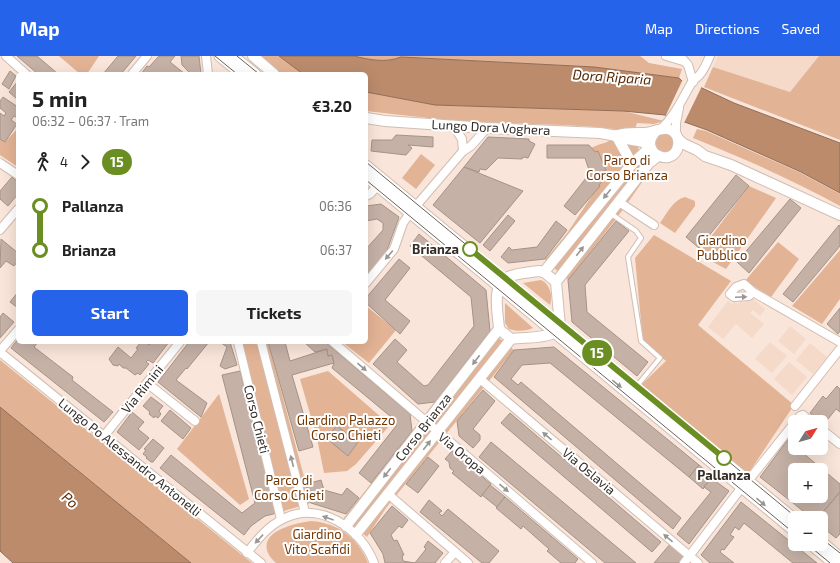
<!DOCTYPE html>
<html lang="en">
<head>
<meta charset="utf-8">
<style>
  body { margin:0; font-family:"Exo 2",sans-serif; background:#f6f6f6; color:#222; height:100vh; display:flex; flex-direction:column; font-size:15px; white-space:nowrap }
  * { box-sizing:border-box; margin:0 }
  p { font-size:13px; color:#767676 }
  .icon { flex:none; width:22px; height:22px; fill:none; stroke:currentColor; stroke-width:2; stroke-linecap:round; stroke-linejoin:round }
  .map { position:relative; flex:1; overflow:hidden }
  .drawer { position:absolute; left:16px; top:16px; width:352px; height:272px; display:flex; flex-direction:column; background:#fff; border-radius:6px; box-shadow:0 4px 16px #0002 }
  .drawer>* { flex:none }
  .badge { padding:0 8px; border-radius:13px; font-size:14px; line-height:26px }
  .needle { width:26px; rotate:53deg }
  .tools { position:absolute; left:788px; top:359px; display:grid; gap:8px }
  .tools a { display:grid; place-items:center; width:40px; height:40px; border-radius:6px; background:#fff; box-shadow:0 4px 16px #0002; font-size:20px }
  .map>.badge { position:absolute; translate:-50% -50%; box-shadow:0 0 0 2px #fff }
  .legs { display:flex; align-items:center; gap:6px; height:44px; padding:0 16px; font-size:13px }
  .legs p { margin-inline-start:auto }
  .overview { display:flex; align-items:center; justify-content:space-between; height:68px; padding:0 16px }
  h1 { font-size:22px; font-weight:700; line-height:30px }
  .cta { display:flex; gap:8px; margin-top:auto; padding:8px 16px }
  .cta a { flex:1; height:46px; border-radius:6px; background:#2563eb; color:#fff; font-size:16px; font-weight:700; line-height:46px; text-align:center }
  .cta a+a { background:#f6f6f6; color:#222 }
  ul { padding:0 16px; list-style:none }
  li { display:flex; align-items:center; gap:14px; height:44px; font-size:15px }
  li i { display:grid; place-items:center; width:6px; height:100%; margin:0 5px; background:currentColor }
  li i::after { content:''; width:10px; height:10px; margin:-5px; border:3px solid; border-radius:50%; background:#fff }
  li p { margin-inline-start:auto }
  li:first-child i { background:linear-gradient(#0000 50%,currentColor 0) }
  li:last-child i { background:linear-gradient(currentColor 50%,#0000 0) }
  header { display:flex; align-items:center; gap:24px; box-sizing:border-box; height:56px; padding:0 20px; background:#2563eb; color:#fff }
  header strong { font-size:19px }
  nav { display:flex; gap:22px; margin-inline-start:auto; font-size:14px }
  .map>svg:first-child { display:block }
  .built { fill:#f5dac9 }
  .green { fill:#e3b395 }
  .water { fill:#bb8b6c; stroke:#926e57 }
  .pier { fill:#f9e5d9 }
  .building { fill:#c5b1a6; stroke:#a69388; fill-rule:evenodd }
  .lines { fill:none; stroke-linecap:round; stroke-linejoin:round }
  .service-casing { stroke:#d1beb2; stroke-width:6 }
  .minor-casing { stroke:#d1beb2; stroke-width:10 }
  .tertiary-casing { stroke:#d1beb2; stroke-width:12 }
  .secondary-casing { stroke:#d1beb2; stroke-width:13 }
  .service { stroke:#fff; stroke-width:4 }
  .minor { stroke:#fff; stroke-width:8 }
  .tertiary { stroke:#fff; stroke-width:10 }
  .secondary { stroke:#fff; stroke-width:11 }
  .tram { stroke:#6c615a; stroke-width:1 }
  .oneway { fill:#999693 }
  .line-1-casing { stroke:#fff; stroke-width:9 }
  .line-1 { stroke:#6b8e23; stroke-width:6 }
  .stop-1-dot { fill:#fff; stroke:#6b8e23; stroke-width:2 }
  .labels { text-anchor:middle; stroke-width:4; stroke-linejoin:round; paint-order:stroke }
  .street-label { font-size:13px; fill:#332c27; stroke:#fff }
  .park-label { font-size:13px; fill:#743700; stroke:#fff }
  .stop-label { font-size:13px; font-weight:bold; fill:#332c27; stroke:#fff; text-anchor:end }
  .water-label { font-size:14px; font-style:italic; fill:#562902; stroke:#fff }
</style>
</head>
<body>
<header>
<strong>Map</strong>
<nav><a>Map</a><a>Directions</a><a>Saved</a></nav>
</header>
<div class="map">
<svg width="840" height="507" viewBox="0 0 840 507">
  <rect width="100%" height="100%" fill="#f9e5d9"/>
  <g class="built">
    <polygon points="718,0 819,0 790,36 713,11"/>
    <polygon points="747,243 750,246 753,243 765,253 760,260 753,254 750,257 764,268 752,282 736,268 723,283 708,271 728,245 732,248 734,245 738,248 741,245 744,247"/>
    <polygon points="790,270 806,283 794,298 778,285"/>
    <polygon points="770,286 787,300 772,317 755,303"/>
    <polygon points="810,287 827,301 813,318 796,304"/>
    <polygon points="789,306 807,321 792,339 774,323"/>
  </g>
  <g class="green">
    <polygon points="59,0 99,0 87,18 80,18"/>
    <polygon points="254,0 279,0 303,18 276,18"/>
    <path d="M354 0H640L649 7 682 13 679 22 594 11 401 1C386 7 370 4 354 0Z"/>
    <polygon points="819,0 840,0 840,84 704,31 713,11 790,36"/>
    <path d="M366 36 435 49 623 55 664 65 654 68 637 67 634 76C583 67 530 69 479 66 441 64 403 59 366 55Z"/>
    <polygon points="18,72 18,111 0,99 0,83 5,86"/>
    <path d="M697 73 706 75 801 117 840 138V150C793 124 743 102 693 82Z"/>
    <circle cx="664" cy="87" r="10"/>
    <path d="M611 84 639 90 638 93 654 107C629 149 598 186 568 224L545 204 568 176 603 123 601 116 606 114 598 95 595 96 591 92C598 88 604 88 611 84Z"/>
    <polygon points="421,98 435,109 416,133 402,122"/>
    <polygon points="749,130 776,142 726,213 698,198"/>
    <path d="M685 141 695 145V150L675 177 660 167C667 157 673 144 685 141Z"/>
    <polygon points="654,179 731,225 698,269 794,349 748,418 641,329 666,305 643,286 635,202"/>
    <polygon points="778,186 799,203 771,241 745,225"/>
    <polygon points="840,194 840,243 822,268 792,250"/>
    <path d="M541 224C550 228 553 240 550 249L523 227Z"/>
    <path d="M505 247 533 272C526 275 517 276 509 273L505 267Z"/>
    <polygon points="366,250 396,274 369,307 342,286 366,286"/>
    <polygon points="490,275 514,294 386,452 367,481 344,462"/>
    <polygon points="238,286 268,286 311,447 277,457"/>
    <polygon points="0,304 252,507 191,507 0,351"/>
    <polygon points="328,315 390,369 356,408 347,415 324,417 317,382 300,323"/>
    <polygon points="219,338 249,443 240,449 177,393"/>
    <path d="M311 465C338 467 357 481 368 507H276C272 503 268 499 267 494 262 474 297 467 311 465Z"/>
  </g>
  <g class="water">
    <path d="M279 0H354C370 4 386 7 401 1L594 11 679 22 682 25 702 32 734 47 840 87V137L801 116 707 74 665 59 623 55 435 49 366 36V18H303Z"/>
    <polygon points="0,351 191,507 13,507 0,495"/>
  </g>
  <polygon class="pier" points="683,23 702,30 684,67 666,59"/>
  <g class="building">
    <polygon points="17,0 37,0 58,18 38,18"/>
    <polygon points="118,0 136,0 121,18 103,18"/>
    <polygon points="159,0 175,0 170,6 185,18 141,18 147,10 149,11"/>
    <polygon points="181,0 199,0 201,18 191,18 182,9"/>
    <polygon points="10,15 16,20 9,33 2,28"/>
    <polygon points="18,25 18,44 9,36"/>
    <polygon points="3,41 18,51 18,62 14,60 11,64 17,68 5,86 0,83 0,57 4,60 6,57 0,52 0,45"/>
    <polygon points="396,79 433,81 433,91 408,89 412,92 406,99 371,95 372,84 392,84"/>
    <polygon points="488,81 529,83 529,85 535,88 528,102 523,101 522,103 498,102 486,114 480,113 479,116 464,111"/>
    <polygon points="547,89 589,89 595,96 598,95 606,114 601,116 604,123 599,129 600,130 575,159 564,150 590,117 585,102 547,102"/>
    <polygon points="464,111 523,135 480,187 433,149"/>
    <polygon points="736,119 749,130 699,192 686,181"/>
    <polygon points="12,121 18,126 18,138 8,150 0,143 0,135"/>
    <polygon points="790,143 801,152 749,217 737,206"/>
    <polygon points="381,148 399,161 386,197 366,220 366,193 383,174 383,167 377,163 366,165 366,150"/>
    <polygon points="508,159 515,165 490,195 483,189"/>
    <polygon points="556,165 567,174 545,203 508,207 501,201 509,191 512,194 537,191"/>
    <polygon points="616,165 629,175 585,229 587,256 648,306 637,320 572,266 568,224"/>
    <polygon points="839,169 840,170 840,190 793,246 783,238"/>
    <polygon points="419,178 486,234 490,275 435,346 418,348 373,308 395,283 407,294 397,306 424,330 428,329 474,270 471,241 410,190"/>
    <polygon points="1,183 18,197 18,205 14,210 6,205 0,212"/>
    <polygon points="399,203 410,212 385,244 410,265 400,278 366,247 366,242"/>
    <polygon points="18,236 18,252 10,246"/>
    <polygon points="840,252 840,275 838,278 827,268"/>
    <polygon points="3,257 14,266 0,282 0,261"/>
    <polygon points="18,283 18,286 38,286 34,291 73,321 72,324 113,356 104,366 11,292"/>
    <polygon points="141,286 146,286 149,289 151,286 169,286 153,307 148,304 146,306 149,308 140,319 138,317 135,319 126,312 123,312 119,308 118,310 113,309 109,303 118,291 131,302 138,293 136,292"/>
    <polygon points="189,286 209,286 187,313 186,312 176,324 207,347 201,361 158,326"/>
    <polygon points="220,286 230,286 237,309 225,313 220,310 227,291"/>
    <polygon points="268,286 285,286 290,305 327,293 328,300 332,299 334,307 292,319 313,391 299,395"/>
    <polygon points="304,286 325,286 410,358 412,375 371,427 359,417 396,370 396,365 332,312 334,307 332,299 328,300 327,293 315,296"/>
    <polygon points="554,291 699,409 689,421 550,307 522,309 511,323 518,329 521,326 681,462 673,473 494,321 514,294"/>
    <polygon points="240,315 277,457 265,460 251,470 244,479 160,412 171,399 242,457 255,447 222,319"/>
    <polygon points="837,330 840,333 840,356 836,353 824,368 810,357 823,340 826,343"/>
    <polygon points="483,334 495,345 473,373 480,379 480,384 473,392 459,380 457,365"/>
    <polygon points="151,341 163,350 159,355 161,358 158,362 155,360 154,362 149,358 150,356 143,350"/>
    <polygon points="170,354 191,372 183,383 161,365"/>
    <polygon points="132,356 144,366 138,373 149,382 139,394 117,376"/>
    <polygon points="510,357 661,486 652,496 501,367"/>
    <polygon points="337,370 358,386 348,400 326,382"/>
    <path d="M795 374V392H806L803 397 840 428V436L818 462H812L760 421ZM795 414H821V440H795Z"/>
    <polygon points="153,383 164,392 153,406 151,406 146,402 147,401 143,398 146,394 144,393"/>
    <polygon points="491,386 636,507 605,507 479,401"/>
    <polygon points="452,395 491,428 481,441 452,417 454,415 450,412 449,406 445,403"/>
    <polygon points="428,401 439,410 418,437 406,428"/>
    <polygon points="699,409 712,420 703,433 689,421"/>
    <polygon points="711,422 729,435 689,488 677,478 711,436 704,431"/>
    <polygon points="321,424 324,434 342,439 347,432 359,442 346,458 311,447 306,428"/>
    <polygon points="490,429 505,441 497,451 482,439"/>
    <polygon points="840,436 840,478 836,482 821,470 821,462 818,462"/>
    <polygon points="505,441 578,503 575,507 561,507 547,495 549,493 523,470 521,473 496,452"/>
    <polygon points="429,444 442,455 439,457 442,460 448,453 499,495 489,507 482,507 420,456"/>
    <polygon points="741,446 817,507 793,507 744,467 739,474 735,471 730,479 734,481 724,494 722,493 720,496 734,507 710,507 701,499"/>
    <polygon points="392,450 408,464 402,472 399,470 391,479 394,485 397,484 404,499 402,499 403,505 415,507 426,493 424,491 428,485 443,497 435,507 385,507 383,498 370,477"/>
    <polygon points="671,487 686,499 680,507 654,507"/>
  </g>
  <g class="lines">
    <defs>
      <polyline id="service" points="610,157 636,175 641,182 628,201 641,285 660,302 636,331"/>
      <g id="minor">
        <polyline points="6,0 26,18"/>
        <polyline points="206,0 208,18"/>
        <polyline points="666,0 683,5"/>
        <polyline points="680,0 688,9 693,26"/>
        <polyline points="132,18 147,0"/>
        <polyline points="453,69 462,83 463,95"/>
        <path d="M660 74C675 60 682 43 692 26 695 22 699 21 701 17 705 12 707 6 710 0"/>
        <polyline points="676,79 676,67 679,52"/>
        <polyline points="0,107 18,119"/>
        <polyline points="366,140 370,138 381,126"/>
        <polyline points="619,146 654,169"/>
        <polyline points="0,174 18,153"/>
        <polyline points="366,227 394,193 403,167 410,157 463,95 471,90 487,72"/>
        <polyline points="753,236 749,240 734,241 730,238 736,231 744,228 753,236 840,286"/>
        <polyline points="238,286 281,463"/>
        <polyline points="261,286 305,456"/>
        <polyline points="333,286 592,507"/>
        <polyline points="0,295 18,274"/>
        <polyline points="0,296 261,507"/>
        <polyline points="480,323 698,507"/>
        <polyline points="147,327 195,365"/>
        <polyline points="795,350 840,293"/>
        <polyline points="821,373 840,388"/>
        <polyline points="104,380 180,286"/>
        <polyline points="388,438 468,507"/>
        <path d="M247 497C257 484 268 470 283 463 319 444 361 472 374 507"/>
        <polyline points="445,507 455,496"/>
        <polyline points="684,507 742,431 748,425 800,360 803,359 811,366"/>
      </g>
      <g id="tertiary">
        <polyline points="253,0 274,18"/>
        <path d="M366 62 385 65 487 72 600 77C609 78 616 80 623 82 632 85 641 84 650 89"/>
        <polyline points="616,79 632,108"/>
        <path d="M618 79C628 76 636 77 646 77 653 76 661 72 668 73 688 79 677 113 654 97 648 89 649 83 656 75"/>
        <polyline points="678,83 684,88 697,94 705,100 731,109 840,159"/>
        <path d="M539 215 544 216 556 226 560 270C558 272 556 276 554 277 542 283 524 281 511 283L499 273C498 254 489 225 514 219 522 217 531 216 539 215Z"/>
        <polyline points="544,216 632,108 645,96 650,89"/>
        <polyline points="556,226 649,107 658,100"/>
        <polyline points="346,470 499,273"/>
        <polyline points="356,478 511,283"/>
      </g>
      <g id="secondary">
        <polyline points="220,0 242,18"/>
        <polyline points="232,0 255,18"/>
        <polyline points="366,110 795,464"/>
        <polyline points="366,120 795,475"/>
        <polyline points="821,486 840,502"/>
        <polyline points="811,488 834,507"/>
      </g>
    </defs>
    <use href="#service" class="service-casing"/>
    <use href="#minor" class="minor-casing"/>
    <use href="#tertiary" class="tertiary-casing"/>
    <use href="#secondary" class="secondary-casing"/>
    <use href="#service" class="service"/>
    <use href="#minor" class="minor"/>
    <use href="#tertiary" class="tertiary"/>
    <use href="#secondary" class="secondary"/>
    <g class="tram">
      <polyline points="215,0 237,18"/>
      <polyline points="237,0 259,18"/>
      <polyline points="366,106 797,462"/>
      <polyline points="366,124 795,478"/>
      <polyline points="821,482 840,497"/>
      <polyline points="807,488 830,507"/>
    </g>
  </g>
  <defs><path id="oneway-solid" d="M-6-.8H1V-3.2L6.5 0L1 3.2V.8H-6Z"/></defs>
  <g class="oneway">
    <use href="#oneway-solid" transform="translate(607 138) rotate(129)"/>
    <use href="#oneway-solid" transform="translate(580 195) rotate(-52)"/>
    <use href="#oneway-solid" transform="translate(389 199) rotate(130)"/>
    <use href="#oneway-solid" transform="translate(741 241) rotate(-3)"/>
    <use href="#oneway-solid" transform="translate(476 304) rotate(127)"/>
    <use href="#oneway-solid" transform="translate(362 311) rotate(41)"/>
    <use href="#oneway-solid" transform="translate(617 328) rotate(39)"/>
    <use href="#oneway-solid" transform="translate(547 380) rotate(-140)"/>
    <use href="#oneway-solid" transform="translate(427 389) rotate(-52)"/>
    <use href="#oneway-solid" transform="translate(292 405) rotate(-104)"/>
    <use href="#oneway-solid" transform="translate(387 417) rotate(128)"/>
    <use href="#oneway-solid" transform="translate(504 432) rotate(40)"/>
    <use href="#oneway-solid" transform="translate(761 446) rotate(40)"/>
    <use href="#oneway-solid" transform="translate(328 462) rotate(-161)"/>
    <use href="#oneway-solid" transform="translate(668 482) rotate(-140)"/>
    <use href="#oneway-solid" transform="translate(259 483) rotate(133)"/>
  </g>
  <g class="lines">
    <defs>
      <polyline id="line-1" points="470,193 724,402"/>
    </defs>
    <use href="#line-1" class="line-1-casing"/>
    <use href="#line-1" class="line-1"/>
  </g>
  <g class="stop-1-dot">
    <circle cx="470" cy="193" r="7"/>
    <circle cx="724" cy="402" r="7"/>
  </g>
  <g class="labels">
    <g class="street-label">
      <text transform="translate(491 71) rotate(3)" y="5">Lungo Dora Voghera</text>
      <text transform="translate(142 333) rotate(-51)" y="5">Via Rimini</text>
      <text transform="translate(257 363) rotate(76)" y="5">Corso Chieti</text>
      <text transform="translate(423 371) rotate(-52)" y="5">Corso Brianza</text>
      <text transform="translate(462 397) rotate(40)" y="5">Via Oropa</text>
      <text transform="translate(130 401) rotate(39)" y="5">Lungo Po Alessandro Antonelli</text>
      <text transform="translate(589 415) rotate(40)" y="5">Via Oslavia</text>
    </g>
    <g class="park-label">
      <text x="627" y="109">Parco di<tspan x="627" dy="15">Corso Brianza</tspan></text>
      <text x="722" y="189">Giardino<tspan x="722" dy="15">Pubblico</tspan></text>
      <text x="346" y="369">GIardino Palazzo<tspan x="346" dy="15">Corso Chieti</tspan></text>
      <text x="289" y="429">Parco di<tspan x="289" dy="15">Corso Chieti</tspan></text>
      <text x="317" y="483">Giardino<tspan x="317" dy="15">Vito Scafidi</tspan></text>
    </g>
    <g class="stop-label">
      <text x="459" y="198">Brianza</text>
      <text x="724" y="424" text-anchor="middle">Pallanza</text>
    </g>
    <g class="water-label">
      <text transform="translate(612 21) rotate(4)" y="5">Dora Riparia</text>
      <text transform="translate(70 444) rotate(41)" y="5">Po</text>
    </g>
  </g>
</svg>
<div class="tools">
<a><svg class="needle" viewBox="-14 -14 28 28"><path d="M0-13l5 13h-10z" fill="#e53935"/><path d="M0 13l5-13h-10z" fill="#767676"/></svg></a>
<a>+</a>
<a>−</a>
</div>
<b class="badge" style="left:597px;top:297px;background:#6b8e23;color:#fff">15</b>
<section class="drawer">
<div class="overview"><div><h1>5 min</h1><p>06:32 – 06:37 · Tram</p></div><b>€3.20</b></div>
<div class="legs"><svg class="icon" aria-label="walk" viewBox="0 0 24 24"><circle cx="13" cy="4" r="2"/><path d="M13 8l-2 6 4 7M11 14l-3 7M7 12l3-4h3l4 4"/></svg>4<svg class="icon" aria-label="forward" viewBox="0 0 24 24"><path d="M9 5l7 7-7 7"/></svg><b class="badge" style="background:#6b8e23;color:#fff">15</b></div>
<ul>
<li><i style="color:#6b8e23"></i><b>Pallanza</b><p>06:36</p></li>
<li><i style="color:#6b8e23"></i><b>Brianza</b><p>06:37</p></li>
</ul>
<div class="cta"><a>Start</a><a>Tickets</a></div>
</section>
</div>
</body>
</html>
